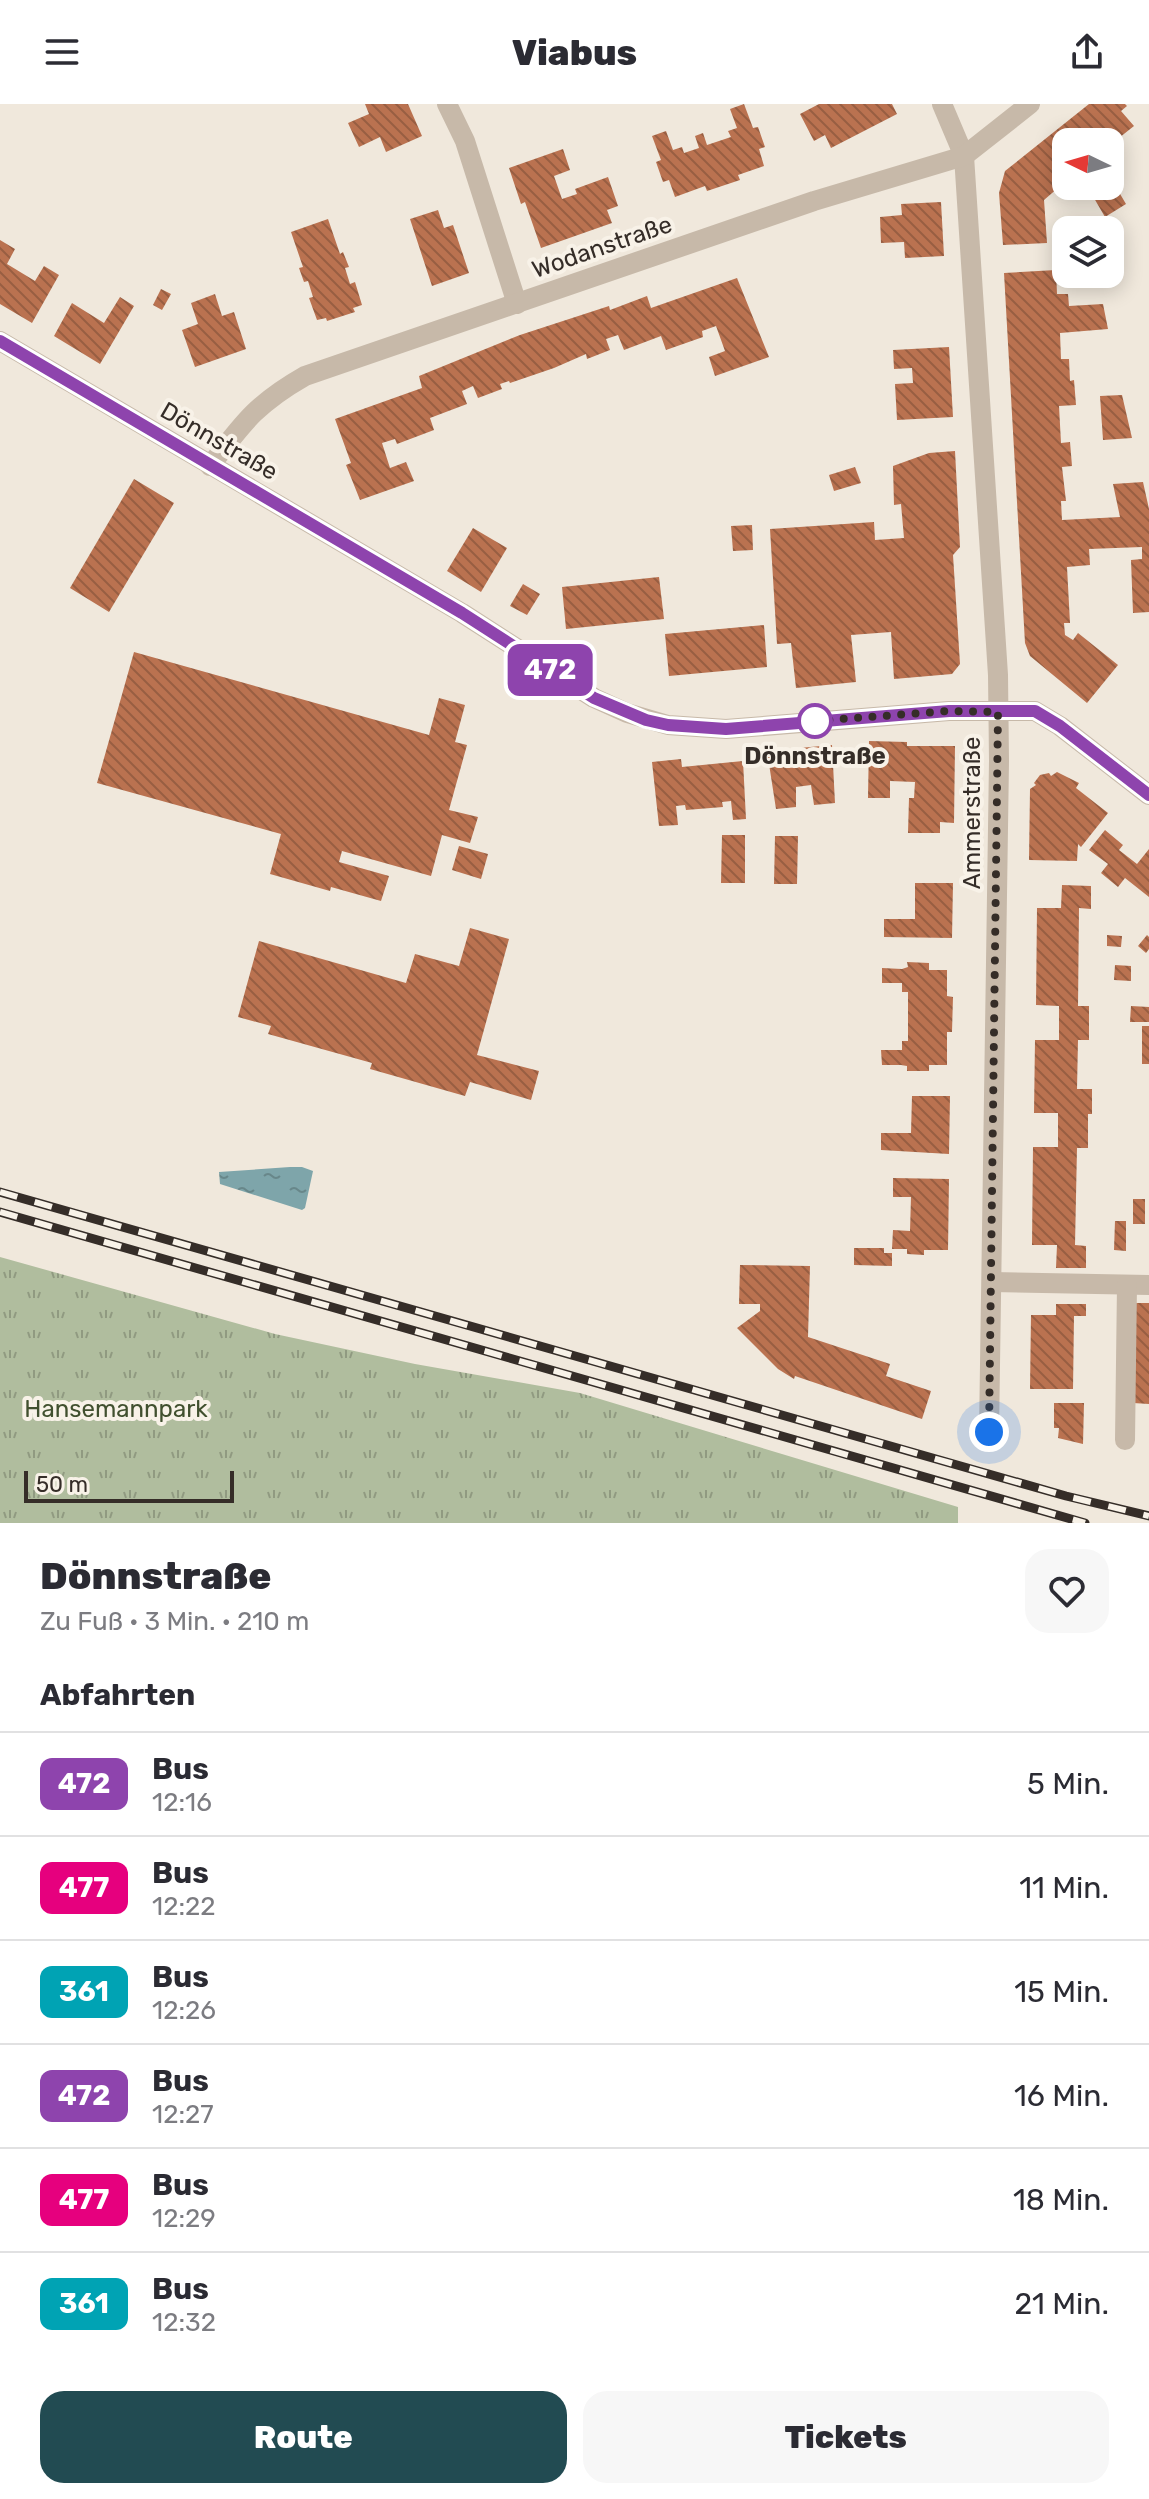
<!DOCTYPE html>
<html lang="de">
<head>
<meta charset="utf-8">
<style>
  body { margin:0; font-family:Rubik,sans-serif; background:#f7f7f7; color:#2b2b33; height:100vh; display:flex; flex-direction:column; font-size:30px; white-space:nowrap }
  * { box-sizing:border-box; margin:0 }
  p { font-size:26px; color:#7c7c81 }
  .icon { flex:none; width:44px; height:44px; fill:none; stroke:currentColor; stroke-width:2; stroke-linecap:round; stroke-linejoin:round }
  .map { position:relative; height:1419px; overflow:hidden }
  .sheet { display:flex; flex-direction:column; background:#fff; flex:1 }
  .sheet>* { flex:none }
  .badge { padding:0 16px; border-radius:12px; font-size:28px; line-height:52px }
  .needle { width:52px; rotate:275deg }
  .fabs { position:absolute; left:1052px; top:24px; display:grid; gap:16px }
  .fabs a { display:grid; place-items:center; width:72px; height:72px; border-radius:16px; background:#fff; box-shadow:0 4px 20px #0003; font-size:40px }
  .scale { position:absolute; left:24px; bottom:20px; width:210px; box-sizing:border-box; padding-left:8px; border:4px solid #352d28; border-top:0; font-size:22px; line-height:28px; white-space:nowrap; color:#352d28; -webkit-text-stroke:6px #f8f2e8; paint-order:stroke }
  .you { position:absolute; width:40px; height:40px; margin:-20px; border:6px solid #fff; border-radius:50%; background:#1a73e8; box-shadow:0 0 0 12px #1a73e833 }
  .map>.badge { position:absolute; translate:-50% -50%; box-shadow:0 0 0 4px #fff }
  h2 { padding:0 40px; font-size:30px; line-height:72px }
  .round { display:grid; place-items:center; flex:none; width:84px; height:84px; border-radius:24px; background:#f7f7f7 }
  .overview { display:flex; align-items:center; justify-content:space-between; height:136px; padding:0 40px }
  h1 { font-size:38px; font-weight:800; line-height:60px }
  .primary-button { display:flex; gap:16px; margin-top:auto; padding:16px 40px }
  .primary-button a { flex:1; height:92px; border-radius:24px; background:#224b52; color:#fff; font-size:32px; font-weight:800; line-height:92px; text-align:center }
  .primary-button a+a { background:#f7f7f7; color:#2b2b33 }
  ul { padding:0; list-style:none }
  li { display:flex; align-items:center; gap:24px; height:104px; padding:0 40px; border-top:2px solid #e1e1e2 }
  li div { flex:1 }
  li b { display:block; font-size:30px }
  li em { font-style:normal }
  li .badge { min-width:88px; font-weight:700; text-align:center }
  header { display:flex; justify-content:space-between; align-items:center; height:104px; padding:0 40px; background:#fff; font-size:36px; font-weight:800 }
  .map>svg:first-child { display:block }
  .grass { fill:url(#grass-tufts) }
  .water { fill:url(#water-ripples) }
  .building { fill:url(#building-back-hatch) }
  .lines { fill:none; stroke-linecap:round; stroke-linejoin:round }
  .minor { stroke:#c7b9a9; stroke-width:20 }
  .rail-casing { stroke:#352d28; stroke-width:9 }
  .rail { stroke:#f8f2e8; stroke-width:6; stroke-dasharray:18; stroke-linecap:butt }
  .line-casing { stroke:#fff; stroke-width:18 }
  .line { stroke:#8e44ad; stroke-width:12 }
  .walk { stroke:#352d28; stroke-width:8; stroke-dasharray:0 14.4 }
  .stop-dot { fill:#fff; stroke:#8e44ad; stroke-width:4 }
  .labels { text-anchor:middle; stroke-width:8; stroke-linejoin:round; paint-order:stroke }
  .street-label { font-size:24px; fill:#352d28; stroke:#f8f2e8 }
  .stop-label { font-size:24px; font-weight:bold; fill:#352d28; stroke:#f8f2e8 }
  .park-label { font-size:24px; fill:#41502f; stroke:#f8f2e8 }
</style>
</head>
<body>
<header><svg class="icon" aria-label="menu" viewBox="0 0 24 24"><path d="M4 6h16M4 12h16M4 18h16"/></svg>Viabus<svg class="icon" aria-label="share" viewBox="0 0 24 24"><path d="M12 15V3M7 8l5-5 5 5M5 13v7h14v-7"/></svg></header>
<div class="map">
<svg width="1149" height="1419" viewBox="0 0 1149 1419">
  <defs>
    <pattern id="grass-tufts" width="24" height="20" patternUnits="userSpaceOnUse" patternTransform="scale(2)"><rect width="24" height="20" fill="#b0bd9e"/><path d="M3 7l-1-3M5 7V3M7 7l1-3M15 17l-1-3M17 17v-4M19 17l1-3" fill="none" stroke="#909a81"/></pattern>
    <pattern id="water-ripples" width="26" height="14" patternUnits="userSpaceOnUse" patternTransform="scale(2)"><rect width="26" height="14" fill="#7ea5aa"/><path d="M2 4q2-2 4 0t4 0M15 11q2-2 4 0t4 0" fill="none" stroke="#68878a"/></pattern>
    <pattern id="building-back-hatch" width="6" height="6" patternUnits="userSpaceOnUse" patternTransform="scale(2)"><rect width="6" height="6" fill="#ba7250"/><path d="M-1 5l2 2M0 0l6 6M5-1l2 2" fill="none" stroke="#985e42"/></pattern>
  </defs>
  <rect width="100%" height="100%" fill="#f0e8dc"/>
  <polygon class="grass" points="0,1153 275,1230 415,1260 580,1289 958,1403 958,1419 0,1419"/>
  <polygon class="water" points="290,1063 302,1063 313,1067 305,1104 302,1106 220,1080 219,1068"/>
  <g class="building">
    <polygon points="365,0 408,0 422,32 386,48 380,33 359,43 348,19 369,10"/>
    <polygon points="744,0 753,24 758,23 765,43 759,45 764,62 738,71 740,76 707,87 705,82 675,93 669,76 663,78 656,58 661,56 652,32 666,27 673,46 682,43 684,49 699,44 695,32 703,29 707,41 731,33 728,27 737,24 730,5"/>
    <polygon points="819,0 892,0 897,10 831,44 825,31 814,37 800,10"/>
    <polygon points="1089,0 1125,0 1127,2 1121,7 1134,22 1110,41 1110,38 1066,38 1066,77 1044,96 1047,139 1003,141 999,89 1005,67"/>
    <polygon points="563,45 570,66 554,72 562,95 577,90 575,85 608,73 618,102 607,106 612,119 541,144 525,98 521,100 509,64"/>
    <polygon points="1110,73 1126,100 1105,113 1087,82 1110,82"/>
    <polygon points="941,98 944,152 905,154 904,138 881,139 880,113 902,111 901,100"/>
    <polygon points="438,106 444,124 453,121 469,169 432,182 410,115"/>
    <polygon points="328,115 340,150 343,148 349,163 345,164 350,180 355,178 362,201 353,204 355,208 327,217 326,214 317,216 309,194 313,193 308,177 304,178 299,164 303,163 291,128"/>
    <polygon points="0,136 15,145 7,160 35,177 44,162 59,171 32,219 0,200"/>
    <polygon points="1056,166 1057,190 1068,190 1069,202 1103,200 1108,225 1060,229 1061,255 1069,255 1070,277 1074,276 1076,301 1059,302 1061,339 1070,338 1072,362 1062,363 1066,397 1061,397 1062,416 1120,413 1113,380 1143,378 1149,405 1149,508 1133,509 1131,456 1142,455 1142,443 1089,445 1090,461 1067,463 1070,519 1064,519 1065,531 1073,536 1078,529 1118,561 1087,599 1030,552 1025,539 1004,169"/>
    <polygon points="737,174 769,253 715,272 709,253 725,247 716,222 702,227 703,233 666,246 661,232 624,246 618,231 606,235 610,246 587,255 586,250 554,264 510,279 509,277 500,280 502,285 478,294 473,282 462,287 467,300 430,314 434,326 397,340 395,335 382,339 390,364 406,358 414,377 360,396 346,361 351,359 335,315 422,284 419,272 520,231 609,202 610,206 647,192 651,204"/>
    <polygon points="161,185 171,190 162,206 153,201"/>
    <polygon points="215,190 222,212 234,208 246,245 195,263 182,226 198,220 191,199"/>
    <polygon points="120,193 134,202 100,260 54,232 72,199 104,219"/>
    <polygon points="949,243 953,313 897,316 895,280 913,279 912,264 894,265 893,246"/>
    <polygon points="1122,291 1132,334 1103,336 1100,292"/>
    <polygon points="955,347 960,443 953,451 960,560 952,570 894,575 891,528 851,531 856,578 796,584 791,539 777,540 770,425 874,418 875,436 904,434 901,400 894,401 893,362 929,349"/>
    <polygon points="855,363 861,379 834,387 829,371"/>
    <polygon points="134,375 174,399 109,508 70,484"/>
    <polygon points="752,421 753,446 733,447 731,422"/>
    <polygon points="473,424 507,444 481,488 447,467"/>
    <polygon points="659,473 664,515 566,525 562,483"/>
    <polygon points="523,480 540,490 527,511 510,502"/>
    <polygon points="764,521 767,563 669,572 665,530"/>
    <polygon points="134,548 429,631 439,594 465,601 455,638 467,641 449,706 478,713 470,739 442,731 431,772 342,747 339,758 389,772 381,797 331,783 330,787 270,770 281,730 97,679"/>
    <polygon points="869,637 907,638 907,642 955,642 954,719 940,718 940,729 908,729 909,694 914,694 915,678 890,677 890,694 868,694"/>
    <polygon points="832,641 835,699 814,701 811,681 796,683 796,703 776,705 767,647"/>
    <polygon points="681,655 682,663 743,657 746,715 733,716 731,697 722,698 723,703 686,706 685,701 676,702 678,721 659,722 652,658"/>
    <polygon points="1057,668 1079,679 1076,684 1108,709 1081,743 1078,740 1077,757 1029,756 1030,685 1036,681 1034,679 1040,671 1049,669 1051,672"/>
    <polygon points="1105,726 1123,741 1119,746 1137,760 1149,745 1149,793 1125,774 1118,783 1101,769 1108,760 1089,746"/>
    <polygon points="722,731 745,731 745,779 721,779"/>
    <polygon points="775,732 798,732 797,780 774,780"/>
    <polygon points="459,742 488,750 481,775 452,766"/>
    <polygon points="915,779 953,779 952,834 884,833 884,815 915,815"/>
    <polygon points="1062,781 1091,782 1091,805 1079,804 1078,902 1089,902 1089,936 1078,936 1077,985 1092,985 1092,1010 1088,1010 1088,1044 1077,1044 1075,1141 1086,1142 1086,1164 1056,1164 1057,1141 1032,1141 1033,1043 1058,1043 1058,1009 1034,1009 1035,936 1059,936 1059,902 1036,901 1037,804 1061,804"/>
    <polygon points="470,824 509,835 477,951 539,967 531,996 470,978 465,992 370,965 372,959 268,930 271,922 238,913 259,837 406,879 415,850 459,862"/>
    <polygon points="1107,831 1122,832 1121,843 1107,842"/>
    <polygon points="1147,831 1149,833 1149,845 1146,849 1138,842"/>
    <polygon points="907,858 929,859 929,866 947,866 947,892 953,893 952,928 947,928 947,961 929,961 929,967 907,967 907,962 901,961 882,961 881,946 902,946 902,937 908,937 908,888 902,888 902,879 882,879 882,864 902,865 908,863"/>
    <polygon points="1115,861 1131,862 1131,877 1114,876"/>
    <polygon points="1131,902 1149,903 1149,918 1130,918"/>
    <rect x="1142" y="922" width="7" height="38"/>
    <polygon points="912,992 950,992 949,1050 881,1046 881,1029 911,1029"/>
    <polygon points="893,1074 949,1075 948,1146 924,1146 924,1151 907,1150 907,1145 892,1145 893,1126 910,1127 911,1093 893,1093"/>
    <rect x="1133" y="1095" width="12" height="25"/>
    <polygon points="1115,1117 1126,1117 1126,1147 1114,1146"/>
    <polygon points="854,1144 884,1144 884,1149 892,1149 892,1162 854,1161"/>
    <polygon points="740,1161 810,1162 808,1233 890,1260 886,1272 931,1287 922,1315 795,1272 794,1275 778,1265 737,1224 760,1207 760,1200 739,1200"/>
    <polygon points="1135,1199 1149,1199 1149,1300 1133,1299"/>
    <polygon points="1056,1200 1086,1200 1086,1212 1074,1212 1073,1285 1030,1285 1031,1211 1056,1211"/>
    <polygon points="1054,1299 1084,1299 1083,1340 1058,1334 1059,1324 1054,1324"/>
  </g>
  <g class="lines">
    <g class="minor">
      <polyline points="447,0 465,37 517,200"/>
      <polyline points="942,0 964,52 998,571 999,657 989,1328"/>
      <polyline points="0,237 462,509 594,594 627,609 668,621 726,625 949,607 1035,607 1060,622 1149,691"/>
      <path d="M210 362C243 319 256 300 305 272L814 97 964 52 1030 0"/>
      <polyline points="992,1178 1149,1181"/>
      <polyline points="1125,1336 1127,1181"/>
    </g>
    <defs>
      <g id="rail">
        <polyline points="0,1088 1066,1392 1149,1412"/>
        <polyline points="0,1108 1085,1419"/>
      </g>
    </defs>
    <use href="#rail" class="rail-casing"/>
    <use href="#rail" class="rail"/>
  </g>
  <g class="lines">
    <defs>
      <polyline id="line" points="0,237 462,509 594,594 646,616 668,621 726,625 949,607 1035,607 1060,622 1149,691"/>
    </defs>
    <use href="#line" class="line-casing"/>
    <use href="#line" class="line"/>
    <polyline class="walk" points="815,617 949,607 998,608 989,1328"/>
  </g>
  <circle class="stop-dot" cx="815" cy="617" r="16"/>
  <g class="labels">
    <g class="street-label">
      <text transform="translate(602 143) rotate(-19)" y="8">Wodanstraße</text>
      <text transform="translate(219 337) rotate(30)" y="8">Dönnstraße</text>
      <text transform="translate(972 709) rotate(-90)" y="8">Ammerstraße</text>
    </g>
    <g class="stop-label">
      <text x="815" y="660">Dönnstraße</text>
    </g>
    <g class="park-label">
      <text x="116" y="1313">Hansemannpark</text>
    </g>
  </g>
</svg>
<div class="fabs">
<a><svg class="needle" viewBox="-14 -14 28 28"><path d="M0-13l5 13h-10z" fill="#e53935"/><path d="M0 13l5-13h-10z" fill="#7c7c81"/></svg></a>
<a><svg class="icon" aria-label="layers" viewBox="0 0 24 24"><path d="M12 4l9 5-9 5-9-5zM3 14l9 5 9-5"/></svg></a>
</div>
<div class="scale">50 m</div>
<div class="you" style="left:989px;top:1328px"></div>
<b class="badge" style="left:550px;top:566px;background:#8e44ad;color:#fff">472</b>
</div>
<section class="sheet">
<div class="overview"><div><h1>Dönnstraße</h1><p>Zu Fuß · 3 Min. · 210 m</p></div><a class="round"><svg class="icon" aria-label="heart" viewBox="0 0 24 24"><path d="M12 20l-8-8c-3-5 5-10 8-4 3-6 11-1 8 4z"/></svg></a></div>
<h2>Abfahrten</h2>
<ul>
<li><span class="badge" style="background:#8e44ad;color:#fff">472</span><div><b>Bus</b><p>12:16</p></div><em>5 Min.</em></li>
<li><span class="badge" style="background:#e6007e;color:#fff">477</span><div><b>Bus</b><p>12:22</p></div><em>11 Min.</em></li>
<li><span class="badge" style="background:#00a3b4;color:#fff">361</span><div><b>Bus</b><p>12:26</p></div><em>15 Min.</em></li>
<li><span class="badge" style="background:#8e44ad;color:#fff">472</span><div><b>Bus</b><p>12:27</p></div><em>16 Min.</em></li>
<li><span class="badge" style="background:#e6007e;color:#fff">477</span><div><b>Bus</b><p>12:29</p></div><em>18 Min.</em></li>
<li><span class="badge" style="background:#00a3b4;color:#fff">361</span><div><b>Bus</b><p>12:32</p></div><em>21 Min.</em></li>
</ul>
<div class="primary-button"><a>Route</a><a>Tickets</a></div>
</section>
</body>
</html>
